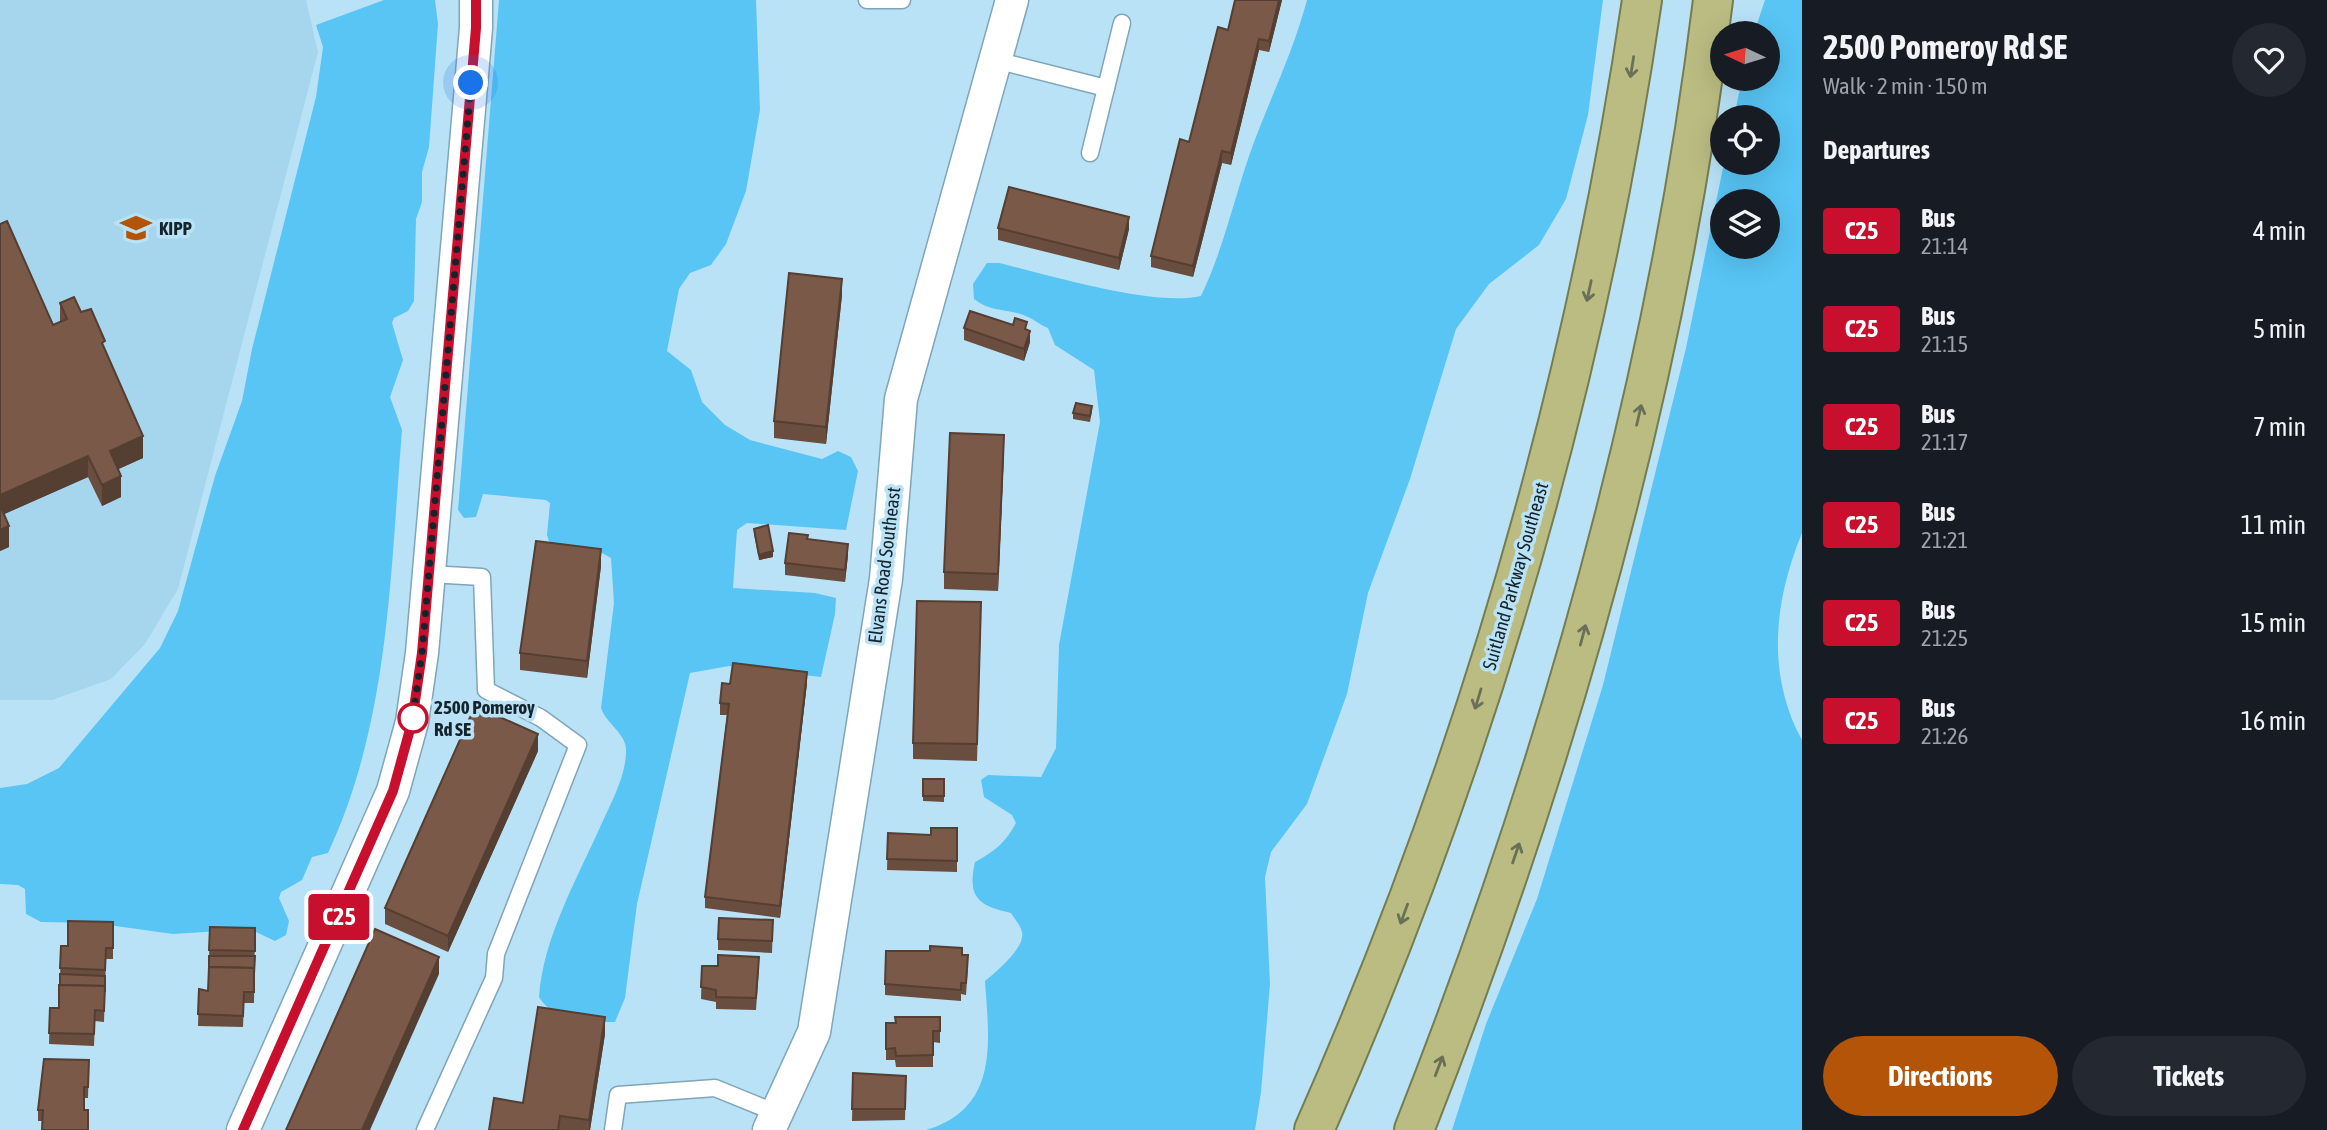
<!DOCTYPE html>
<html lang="en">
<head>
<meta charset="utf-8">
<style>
  body { margin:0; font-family:"Asap Condensed",sans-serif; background:#242831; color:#f1f3f6; height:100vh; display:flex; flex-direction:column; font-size:26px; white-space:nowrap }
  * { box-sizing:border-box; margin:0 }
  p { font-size:23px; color:#9ea1a6 }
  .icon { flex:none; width:38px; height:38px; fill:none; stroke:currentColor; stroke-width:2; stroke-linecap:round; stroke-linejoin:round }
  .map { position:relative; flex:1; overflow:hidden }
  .drawer { display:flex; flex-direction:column; background:#171b24; width:525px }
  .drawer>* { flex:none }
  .badge { padding:0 14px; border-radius:5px; font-size:24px; line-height:46px }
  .needle { width:46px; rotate:274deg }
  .tools { position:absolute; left:1710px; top:21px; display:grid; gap:14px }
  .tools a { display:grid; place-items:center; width:70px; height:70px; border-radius:50%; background:#171b24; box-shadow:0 7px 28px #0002; font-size:35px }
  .you { position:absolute; width:35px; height:35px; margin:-18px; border:5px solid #fff; border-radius:50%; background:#1a73e8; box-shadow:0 0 0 10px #1a73e833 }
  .map>.badge { position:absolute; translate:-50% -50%; box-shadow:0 0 0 4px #fff }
  h2 { padding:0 21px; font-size:26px; line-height:63px }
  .round { display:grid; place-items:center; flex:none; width:74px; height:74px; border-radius:37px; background:#242831 }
  .summary { display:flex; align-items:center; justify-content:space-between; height:119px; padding:0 21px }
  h1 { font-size:33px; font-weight:700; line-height:52px }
  .primary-button { display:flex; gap:14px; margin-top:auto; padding:14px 21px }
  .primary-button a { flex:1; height:80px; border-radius:42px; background:#b35408; color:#fff; font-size:28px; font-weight:700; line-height:80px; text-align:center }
  .primary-button a+a { background:#242831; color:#f1f3f6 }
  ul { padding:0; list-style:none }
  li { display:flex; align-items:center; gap:21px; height:98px; padding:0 21px }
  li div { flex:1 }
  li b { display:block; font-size:26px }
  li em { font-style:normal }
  li .badge { min-width:77px; font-weight:700; text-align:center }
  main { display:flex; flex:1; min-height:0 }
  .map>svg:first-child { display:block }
  .built { fill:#a6d6ee }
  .green { fill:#58c5f5; fill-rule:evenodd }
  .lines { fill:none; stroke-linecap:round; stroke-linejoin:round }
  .service-casing { stroke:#7fa5b9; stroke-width:19 }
  .minor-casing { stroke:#7fa5b9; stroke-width:35 }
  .trunk-casing { stroke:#757c50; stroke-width:42 }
  .service { stroke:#fff; stroke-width:16 }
  .minor { stroke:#fff; stroke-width:32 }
  .trunk { stroke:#babc82; stroke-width:38 }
  .wall { fill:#694d3e }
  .shaded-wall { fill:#553e32 }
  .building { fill:#7a5948; stroke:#553e32; stroke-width:2 }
  .oneway { stroke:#687057 }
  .line-casing { stroke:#fff; stroke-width:16 }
  .line { stroke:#c8102e; stroke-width:10 }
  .walk { stroke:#15242c; stroke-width:7; stroke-dasharray:0 12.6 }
  .stop-dot { fill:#fff; stroke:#c8102e; stroke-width:3.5 }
  .labels { text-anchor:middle; stroke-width:7; stroke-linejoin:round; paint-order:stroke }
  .poi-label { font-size:19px; font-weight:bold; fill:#15242c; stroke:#b9e2f6; text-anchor:start }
  .street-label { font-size:19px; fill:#15242c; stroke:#b9e2f6 }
  .stop-label { font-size:19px; font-weight:bold; fill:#15242c; stroke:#b9e2f6; text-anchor:start }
</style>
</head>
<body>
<main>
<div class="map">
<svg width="1802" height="1130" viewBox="0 0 1802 1130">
  <rect width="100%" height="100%" fill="#b9e2f6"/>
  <polygon class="built" points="0,0 306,0 318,52 178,589 145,644 111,679 52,700 0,700"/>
  <g class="green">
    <path d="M384 0H435L438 24 429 147 422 172V202L416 219 414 301 408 311 394 318 392 323 403 360 390 397 402 430C390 574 390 720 328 853L312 857 302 880 281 892 279 898 289 921 286 935 275 941 256 932 236 930 173 934 94 923 41 922 26 914 25 889 18 885 0 884V788L27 784 59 768 160 648 178 611 215 476 242 401 252 349 316 97 323 47 316 25Z"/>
    <path d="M499 0H756L760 110 746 191 726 244 711 265 690 273 679 289 667 351 691 370 702 402 725 425 750 440 822 459 838 451 851 457 858 471 846 530 747 523 737 530 733 588 815 593 836 598 835 614 821 677 729 666 690 673 637 904 625 998 615 1022C590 1022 552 1021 539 997 543 938 577 879 601 825 611 803 627 774 626 749 625 733 606 723 601 708L614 603 611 558 593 548 551 547 547 535 550 503 546 500 483 494 476 517 464 518 458 510Z"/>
    <path d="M1307 0H1603L1588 115 1566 199 1539 245 1489 284 1456 329 1410 479 1368 593 1347 694 1307 804 1271 852 1265 877 1270 984 1261 1092 1255 1130H926C1000 1108 989 1041 985 981 996 972 1026 947 1022 932 1021 926 1014 918 1011 913 978 906 967 897 975 862 994 852 1006 842 1016 823L1012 815 984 797 981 780 988 775 1041 777 1056 748 1059 645 1100 422 1094 370 1055 345 1048 328C1040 325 1035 320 1028 317 1010 308 991 313 974 299L973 284 987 263H999C1049 275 1154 307 1201 296 1225 246 1235 193 1254 142 1272 95 1294 49 1307 0Z"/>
    <path d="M1765 0H1802V533C1774 601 1766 674 1802 740V1130H1452L1486 1024 1537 899 1603 685 1686 348 1724 163H1768V117H1734L1742 79H1768V33H1754ZM1768 201V247H1722V201Z"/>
  </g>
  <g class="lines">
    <defs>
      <g id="service">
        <polyline points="867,0 902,0"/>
        <polyline points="995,60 1106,88 1090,153"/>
        <polyline points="1106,88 1122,23"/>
        <polyline points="425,1130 494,978 496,954 578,745 541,718 486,690 482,577 429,574"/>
        <polyline points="613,1130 618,1095 715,1088 779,1114"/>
      </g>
      <g id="minor">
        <polyline points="243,1130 393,791 412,722 422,653 476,28 476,0"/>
        <polyline points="769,1130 814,1032 886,579 901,399 1012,0"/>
      </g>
      <g id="trunk">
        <path d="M1314 1130C1473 770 1585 390 1642 0"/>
        <path d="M1414 1130C1557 767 1666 388 1713 0"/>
      </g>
    </defs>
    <use href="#service" class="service-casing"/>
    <use href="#minor" class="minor-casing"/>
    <use href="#trunk" class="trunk-casing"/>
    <use href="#service" class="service"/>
    <use href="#minor" class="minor"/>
    <use href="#trunk" class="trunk"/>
  </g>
  <g class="wall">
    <polygon points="1282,0 1269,52 1259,50 1231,165 1222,163 1193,277 1151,267 1151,256 1228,30"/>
    <polygon points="0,224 53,325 60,322 60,303 81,312 105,351 143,458 118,469 121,497 102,506 88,477 4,514 9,547 0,551"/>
    <polygon points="998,228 1129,229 1119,270 998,240"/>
    <polygon points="842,295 826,444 774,438 774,421"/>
    <polygon points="1013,325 1027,330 1030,342 1024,361 964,340 964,328"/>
    <polygon points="1092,411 1090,422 1073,419 1073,413"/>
    <polygon points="1004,452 998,591 944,589 944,572"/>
    <polygon points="754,529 773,557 759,560 754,534"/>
    <polygon points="808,539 848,555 845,582 785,575 785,563"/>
    <polygon points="601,566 587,678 520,670 520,653"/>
    <polygon points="981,619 977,761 913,759 913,743"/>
    <polygon points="807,683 780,918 705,908 705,897 727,715 720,715 720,703 730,684"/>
    <polygon points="538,751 448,952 385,924 385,908"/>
    <polygon points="923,779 944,779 944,802 923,801"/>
    <polygon points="957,828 957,872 887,870 888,833 931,835"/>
    <polygon points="773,920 772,953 718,950 718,939"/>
    <polygon points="113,922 113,959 106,959 104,1022 95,1021 94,1046 49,1044 50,1008 59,1008 61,946 68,946"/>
    <polygon points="210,927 255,928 254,1003 244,1003 243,1027 198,1026 199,989 208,991"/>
    <polygon points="962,955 968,966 966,995 961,994 961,1001 885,995 885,984"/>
    <polygon points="702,966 759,968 756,1010 716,1009 716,1002 701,999"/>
    <polygon points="940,1017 940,1043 933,1042 933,1067 896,1067 895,1060 886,1060 886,1023 895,1023"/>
    <polygon points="605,1034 590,1130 489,1130 523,1103"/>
    <polygon points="89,1060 88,1098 84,1098 43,1121 38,1121 38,1110"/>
    <polygon points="853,1073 906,1076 905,1120 852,1121"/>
  </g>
  <g class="shaded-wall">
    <polygon points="1279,0 1282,0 1269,52 1269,41"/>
    <polygon points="1259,39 1259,50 1231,165 1231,153"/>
    <polygon points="1222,151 1222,163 1193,277 1193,266"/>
    <polygon points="1129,217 1129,229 1119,270 1119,258"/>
    <polygon points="842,279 842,295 826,444 826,427"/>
    <polygon points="1030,331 1030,342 1024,361 1024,349"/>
    <polygon points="1004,435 1004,452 998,591 998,574"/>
    <polygon points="143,436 143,458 110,473 110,451"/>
    <polygon points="88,456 88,477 0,516 0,495"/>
    <polygon points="121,476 121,497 102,506 102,485"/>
    <polygon points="9,526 9,547 0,551 0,530"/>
    <polygon points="848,544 848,555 845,582 845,570"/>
    <polygon points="601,549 601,566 587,678 587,661"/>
    <polygon points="773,551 773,557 759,560 759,555"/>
    <polygon points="807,672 807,683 780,918 780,906"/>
    <polygon points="538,734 538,751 448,952 448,936"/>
    <polygon points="439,957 439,974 370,1130 362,1130"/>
    <polygon points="605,1017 605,1034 590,1130 589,1130 589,1120"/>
  </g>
  <g class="building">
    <polygon points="1235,0 1279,0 1269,41 1259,39 1231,153 1222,151 1193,266 1151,256 1180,139 1189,142 1218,27 1228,30"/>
    <polygon points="1009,187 1129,217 1119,258 998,228"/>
    <polygon points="7,221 53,325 67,319 60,303 74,297 81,312 91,309 105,341 102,343 143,436 110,451 121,476 102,485 88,456 0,495 0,224"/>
    <polygon points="789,273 842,279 826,427 774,421"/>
    <polygon points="970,311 1013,325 1015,318 1027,322 1025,329 1030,331 1024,349 964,328"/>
    <polygon points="1076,403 1092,406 1090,416 1073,413"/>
    <polygon points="950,433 1004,435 998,574 944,572"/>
    <polygon points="0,505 9,526 0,530"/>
    <polygon points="768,525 773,551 759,555 754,529"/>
    <polygon points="789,533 808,535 807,539 848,544 845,570 785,563"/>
    <polygon points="536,541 601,549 587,661 520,653"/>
    <polygon points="917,601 981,602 977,744 913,743"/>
    <polygon points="733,663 807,672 780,906 705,897 729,704 720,703 722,683 730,684"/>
    <polygon points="475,706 538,734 448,936 385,908"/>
    <rect x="923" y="779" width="21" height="17"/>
    <polygon points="931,828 957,828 957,861 887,859 888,833 931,835"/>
    <polygon points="719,918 773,920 772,941 718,939"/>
    <polygon points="68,921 113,922 113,948 106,948 105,970 60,968 61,946 68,946"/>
    <polygon points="210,927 255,928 255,951 209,950"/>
    <polygon points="375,929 439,957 362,1130 286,1130"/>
    <polygon points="930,946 962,948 962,955 968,955 966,983 961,983 961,990 885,984 886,951 930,951"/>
    <polygon points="718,955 759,957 756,998 716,997 716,990 701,987 702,966 718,966"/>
    <polygon points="209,956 255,956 254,974 254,968 209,967"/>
    <polygon points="209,967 254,968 254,992 244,992 243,1016 198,1014 199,989 208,991"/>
    <polygon points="60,974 105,976 105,992 105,986 60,985"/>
    <polygon points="59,985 105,986 104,1011 95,1010 94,1034 49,1033 50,1008 59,1008"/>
    <polygon points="538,1007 605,1017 589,1120 560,1116 558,1130 489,1130 494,1098 523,1103"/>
    <polygon points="895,1017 940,1017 940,1031 933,1031 933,1055 896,1056 895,1048 886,1049 886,1023 896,1023"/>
    <polygon points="44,1059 89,1060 88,1087 84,1087 84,1110 88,1110 88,1130 42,1130 43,1110 38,1110"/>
    <polygon points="853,1073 906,1076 905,1109 852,1109"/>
  </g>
  <defs><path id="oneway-shaft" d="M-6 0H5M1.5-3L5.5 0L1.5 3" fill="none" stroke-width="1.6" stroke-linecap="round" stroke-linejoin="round" transform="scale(1.75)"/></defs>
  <g class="oneway">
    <use href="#oneway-shaft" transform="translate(1632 67) rotate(99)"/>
    <use href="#oneway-shaft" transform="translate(1589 291) rotate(102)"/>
    <use href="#oneway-shaft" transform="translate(1639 415) rotate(-77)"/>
    <use href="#oneway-shaft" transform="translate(1583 635) rotate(-75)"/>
    <use href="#oneway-shaft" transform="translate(1478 699) rotate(107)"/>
    <use href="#oneway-shaft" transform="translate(1516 853) rotate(-71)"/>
    <use href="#oneway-shaft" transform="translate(1404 914) rotate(110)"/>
    <use href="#oneway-shaft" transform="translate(1439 1066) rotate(-69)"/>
  </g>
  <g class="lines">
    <defs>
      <polyline id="line" points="243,1130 393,791 412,722 422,653 476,28 476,0"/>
    </defs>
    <use href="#line" class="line-casing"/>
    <use href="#line" class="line"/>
    <polyline class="walk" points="413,718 412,722 422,653 471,83"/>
  </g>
  <defs>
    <symbol id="school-bare" viewBox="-9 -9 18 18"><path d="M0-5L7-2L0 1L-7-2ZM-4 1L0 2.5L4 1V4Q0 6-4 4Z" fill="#b35408" stroke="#b9e2f6" stroke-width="2.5" paint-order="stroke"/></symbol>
  </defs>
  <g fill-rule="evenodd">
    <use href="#school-bare" x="114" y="206" width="44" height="44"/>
  </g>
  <circle class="stop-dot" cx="413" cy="718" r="14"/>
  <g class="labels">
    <g class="poi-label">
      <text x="159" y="235">KIPP</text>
    </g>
    <g class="street-label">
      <text transform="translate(884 565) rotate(-83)" y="7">Elvans Road Southeast</text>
      <text transform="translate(1515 576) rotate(-74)" y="7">Suitland Parkway Southeast</text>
    </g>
    <g class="stop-label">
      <text x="434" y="714">2500 Pomeroy<tspan x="434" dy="22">Rd SE</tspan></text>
    </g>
  </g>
</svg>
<div class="tools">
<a><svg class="needle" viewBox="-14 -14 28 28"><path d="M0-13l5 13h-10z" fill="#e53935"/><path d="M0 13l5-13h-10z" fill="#9ea1a6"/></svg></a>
<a><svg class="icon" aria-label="locate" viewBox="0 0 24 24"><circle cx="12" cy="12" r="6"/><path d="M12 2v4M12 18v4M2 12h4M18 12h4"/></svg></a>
<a><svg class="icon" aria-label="layers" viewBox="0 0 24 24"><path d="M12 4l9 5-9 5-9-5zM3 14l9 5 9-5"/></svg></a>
</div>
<div class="you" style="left:471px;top:83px"></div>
<b class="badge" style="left:339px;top:917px;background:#c8102e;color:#fff">C25</b>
</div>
<section class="drawer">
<div class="summary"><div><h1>2500 Pomeroy Rd SE</h1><p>Walk · 2 min · 150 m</p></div><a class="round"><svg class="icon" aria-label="heart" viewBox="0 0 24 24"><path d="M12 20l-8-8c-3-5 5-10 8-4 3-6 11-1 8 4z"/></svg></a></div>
<h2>Departures</h2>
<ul>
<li><span class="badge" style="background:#c8102e;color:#fff">C25</span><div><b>Bus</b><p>21:14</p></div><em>4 min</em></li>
<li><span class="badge" style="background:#c8102e;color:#fff">C25</span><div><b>Bus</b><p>21:15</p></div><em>5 min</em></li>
<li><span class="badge" style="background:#c8102e;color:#fff">C25</span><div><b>Bus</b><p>21:17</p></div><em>7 min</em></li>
<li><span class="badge" style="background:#c8102e;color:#fff">C25</span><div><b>Bus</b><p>21:21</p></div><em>11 min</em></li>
<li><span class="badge" style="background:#c8102e;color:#fff">C25</span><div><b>Bus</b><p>21:25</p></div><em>15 min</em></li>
<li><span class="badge" style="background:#c8102e;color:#fff">C25</span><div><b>Bus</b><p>21:26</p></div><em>16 min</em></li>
</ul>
<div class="primary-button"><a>Directions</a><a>Tickets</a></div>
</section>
</main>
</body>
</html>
